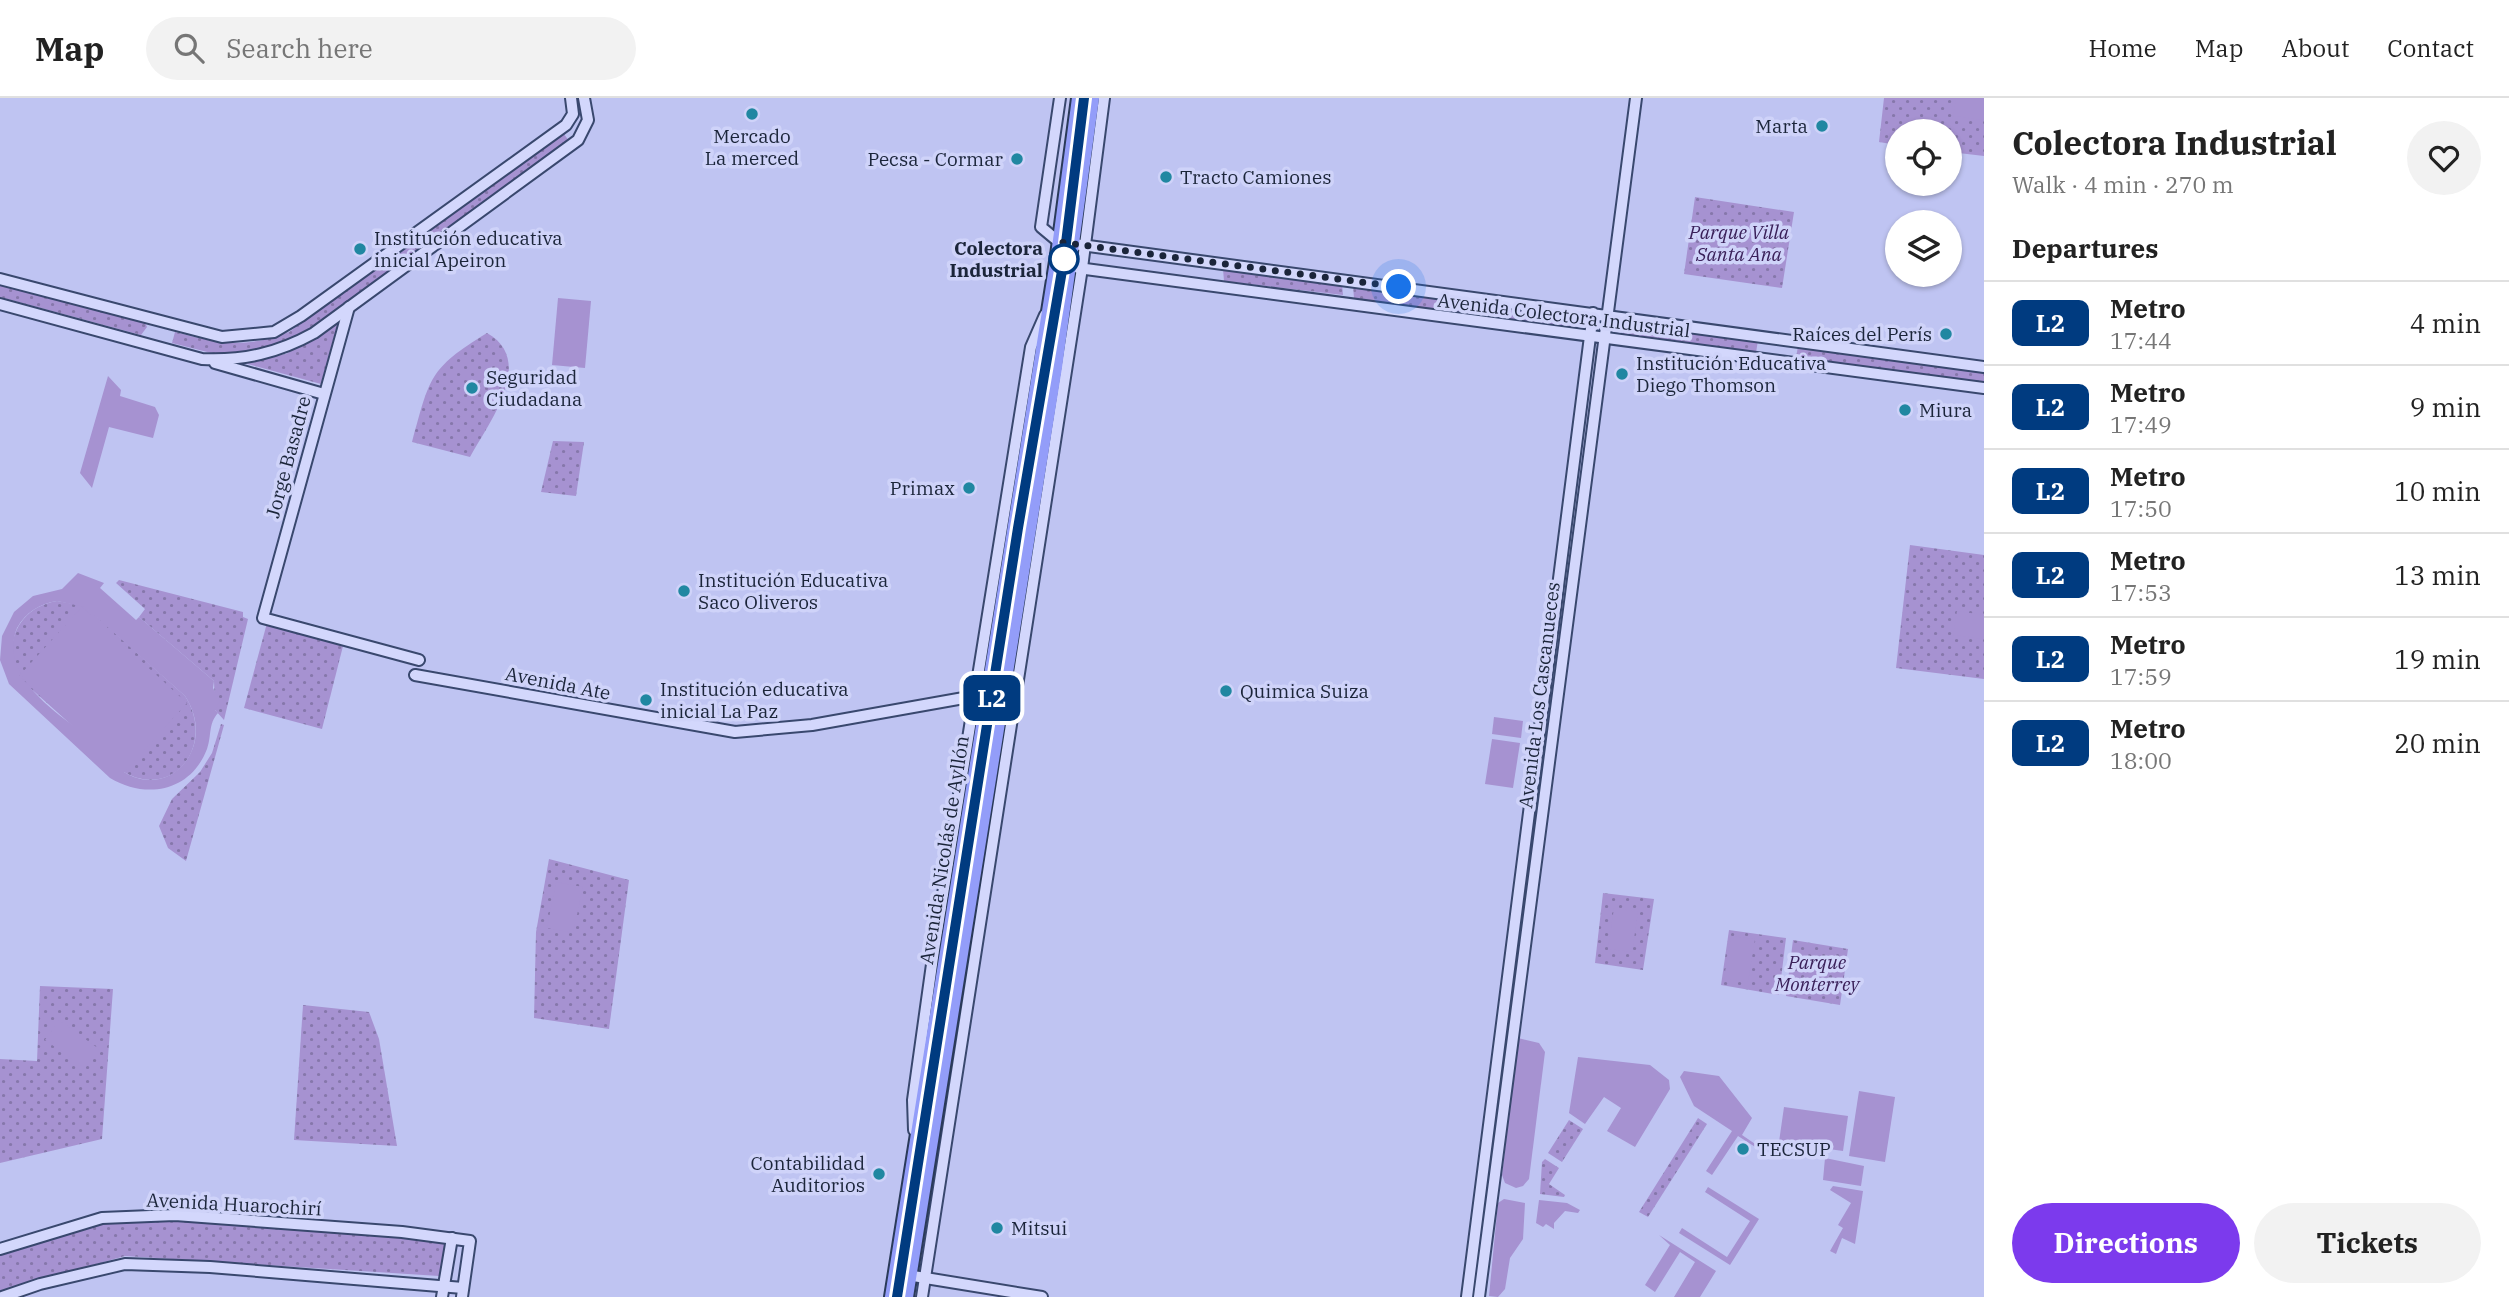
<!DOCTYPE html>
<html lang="en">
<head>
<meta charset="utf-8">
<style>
  body { margin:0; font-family:"IBM Plex Serif",serif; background:#f2f2f2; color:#222; height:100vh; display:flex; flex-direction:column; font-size:26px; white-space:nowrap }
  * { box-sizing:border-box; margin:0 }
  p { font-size:23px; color:#767676 }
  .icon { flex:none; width:38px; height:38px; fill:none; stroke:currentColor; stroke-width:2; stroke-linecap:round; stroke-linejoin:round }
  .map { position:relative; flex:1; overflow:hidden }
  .panel { display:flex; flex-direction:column; background:#fff; width:525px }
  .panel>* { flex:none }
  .badge { padding:0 14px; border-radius:10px; font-size:24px; line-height:46px }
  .tools { position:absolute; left:1885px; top:21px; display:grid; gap:14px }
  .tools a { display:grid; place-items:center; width:77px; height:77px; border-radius:50%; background:#fff; box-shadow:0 2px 5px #0004; font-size:35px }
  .you { position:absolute; width:35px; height:35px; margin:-18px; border:5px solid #fff; border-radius:50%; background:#1a73e8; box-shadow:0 0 0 10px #1a73e833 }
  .map>.badge { position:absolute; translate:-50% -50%; box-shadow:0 0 0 4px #fff }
  h2 { padding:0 28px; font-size:26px; line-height:63px }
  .round { display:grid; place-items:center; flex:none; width:74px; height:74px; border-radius:37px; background:#f2f2f2 }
  .overview { display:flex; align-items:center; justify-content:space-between; height:119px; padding:0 28px }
  h1 { font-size:33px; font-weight:800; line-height:52px }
  .cta { display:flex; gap:14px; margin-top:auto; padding:14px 28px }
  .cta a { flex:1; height:80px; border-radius:42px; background:#7c3aed; color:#fff; font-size:28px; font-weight:800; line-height:80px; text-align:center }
  .cta a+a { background:#f2f2f2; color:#222 }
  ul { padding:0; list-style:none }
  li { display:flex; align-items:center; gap:21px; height:84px; padding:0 28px; border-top:2px solid #e0e0e0 }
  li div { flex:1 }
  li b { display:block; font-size:26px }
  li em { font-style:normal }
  li .badge { min-width:77px; font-weight:700; text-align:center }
  header { display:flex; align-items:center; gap:42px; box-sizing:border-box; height:98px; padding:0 35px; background:#fff; border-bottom:2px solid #e0e0e0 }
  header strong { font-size:33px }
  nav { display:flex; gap:38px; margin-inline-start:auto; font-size:24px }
  .search { width:490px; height:63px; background:#f2f2f2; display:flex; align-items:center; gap:18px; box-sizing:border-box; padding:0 24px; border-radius:38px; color:#767676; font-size:26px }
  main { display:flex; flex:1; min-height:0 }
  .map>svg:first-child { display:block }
  .grass { fill:url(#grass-dots) }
  .garden { fill:#a692d1; fill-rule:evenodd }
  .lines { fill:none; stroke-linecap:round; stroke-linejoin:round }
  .secondary-casing { stroke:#39486e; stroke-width:14 }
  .primary-casing { stroke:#2a3a59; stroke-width:16 }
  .secondary { stroke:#d3d7fc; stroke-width:10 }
  .primary { stroke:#939df9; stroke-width:12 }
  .line-casing { stroke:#fff; stroke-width:16 }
  .line { stroke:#003b80; stroke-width:10 }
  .walk { stroke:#1b253a; stroke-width:7; stroke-dasharray:0 12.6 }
  .poi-dot { fill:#2087a1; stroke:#cfd3f9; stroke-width:2.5 }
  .stop-dot { fill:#fff; stroke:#003b80; stroke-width:3.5 }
  .labels { text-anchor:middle; stroke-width:7; stroke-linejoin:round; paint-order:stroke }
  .poi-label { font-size:19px; fill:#1b253a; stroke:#cfd3f9; text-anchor:start }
  .park-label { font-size:19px; font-style:italic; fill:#3a2059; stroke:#cfd3f9 }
  .stop-label { font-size:19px; font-weight:bold; fill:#1b253a; stroke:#cfd3f9; text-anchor:end }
  .street-label { font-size:19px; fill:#1b253a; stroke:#cfd3f9 }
</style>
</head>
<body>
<header>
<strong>Map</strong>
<div class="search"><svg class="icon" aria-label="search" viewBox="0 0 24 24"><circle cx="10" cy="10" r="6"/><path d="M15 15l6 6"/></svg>Search here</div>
<nav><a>Home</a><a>Map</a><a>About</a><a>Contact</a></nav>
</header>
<main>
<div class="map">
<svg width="1984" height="1199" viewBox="0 0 1984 1199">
  <defs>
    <pattern id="grass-dots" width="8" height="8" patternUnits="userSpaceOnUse" patternTransform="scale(1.75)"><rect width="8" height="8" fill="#a692d1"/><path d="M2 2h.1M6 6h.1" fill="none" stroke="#8677ab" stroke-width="1.8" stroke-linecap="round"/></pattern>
  </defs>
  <rect width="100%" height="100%" fill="#bfc4f2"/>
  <g class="grass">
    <polygon points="1884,0 1984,0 1984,58 1950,54 1950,33 1897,33 1897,47 1879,44"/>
    <path d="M564 36 569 43 293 242 238 256 219 257 172 245 175 234C220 246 244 251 289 234Z"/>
    <polygon points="1695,99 1794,114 1782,190 1684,176"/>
    <polygon points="1223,171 1342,186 1343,197 1224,183"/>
    <polygon points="0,186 145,225 147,229 141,237 0,199"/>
    <polygon points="1353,188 1577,218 1575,230 1354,200"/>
    <polygon points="338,224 321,286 244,265 286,256"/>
    <polygon points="1625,225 1758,242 1756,255 1623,237"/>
    <path d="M487 235C537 263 488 326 470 359L412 344C430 280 428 271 487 235Z"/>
    <polygon points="1798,248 1984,273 1984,286 1796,260"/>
    <polygon points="553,343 584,344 576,398 541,394"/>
    <polygon points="1910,447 1984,457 1984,581 1896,570"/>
    <polygon points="119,482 243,514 243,519 248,521 224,622 215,612 214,583 139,519 145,511 116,485"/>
    <path d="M57 503 85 508 185 598C216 646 174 703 124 674L19 580C1 546 19 509 57 503Z"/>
    <polygon points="267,525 343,548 322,631 244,610"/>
    <polygon points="221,626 224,627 186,763 168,750 159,728 172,701 200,674 212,655"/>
    <polygon points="549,761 629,782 609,931 534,920 536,834"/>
    <polygon points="1603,795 1654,801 1643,872 1595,865"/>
    <polygon points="1729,832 1786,840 1779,897 1721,887"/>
    <polygon points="1793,842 1848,851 1840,907 1786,898"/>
    <polygon points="40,888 113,891 102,1041 0,1065 0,961 37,963"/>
    <polygon points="303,907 369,914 379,941 397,1048 294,1042"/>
    <polygon points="1698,1020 1707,1026 1648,1119 1639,1114"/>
    <polygon points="1569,1022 1583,1031 1562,1064 1548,1055"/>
    <polygon points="1545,1061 1559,1070 1549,1086 1565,1097 1564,1099 1540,1096 1542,1064"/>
    <polygon points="176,1123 399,1137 447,1147 439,1178 125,1158 0,1193 0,1158 105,1124"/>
  </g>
  <g class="garden">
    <polygon points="1956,0 1984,0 1984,22 1953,18"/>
    <polygon points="558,200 591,203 585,270 552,267"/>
    <polygon points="108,278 121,292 120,298 155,309 159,317 153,340 109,329 92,390 80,375"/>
    <path d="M78 475 104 485 100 490 136 522 139 519 214 583 213 590 220 603 215 612 218 615C208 626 212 637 207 651 191 693 147 702 110 680L9 586 0 562 2 538 14 514 33 498 62 491ZM57 503 85 509 185 598C218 648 170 703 124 674L187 605 82 509 19 578 75 629C45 607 0 572 17 530 26 514 39 506 57 503Z"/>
    <polygon points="1957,513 1984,517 1984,541 1953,537"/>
    <polygon points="1494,619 1523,623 1521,640 1492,636"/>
    <polygon points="1492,641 1520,645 1513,690 1485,686"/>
    <polygon points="556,784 583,789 573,835 547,830"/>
    <polygon points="1614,810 1638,814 1632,854 1608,851"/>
    <polygon points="1731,838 1755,841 1748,884 1724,880"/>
    <polygon points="59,922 99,951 85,970 45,942"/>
    <polygon points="1518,940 1539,945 1545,954 1529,1081 1523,1088 1516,1090 1505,1085 1502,1077"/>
    <polygon points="1578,959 1650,967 1669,982 1670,991 1635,1049 1607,1033 1621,1010 1604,999 1585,1026 1569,1015"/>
    <polygon points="1684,973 1719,978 1752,1020 1742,1037 1761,1050 1760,1052 1738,1038 1712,1077 1706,1073 1732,1033 1694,1008 1680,979"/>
    <polygon points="1859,993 1895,999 1885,1064 1849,1058"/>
    <polygon points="1784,1009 1848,1018 1843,1053 1779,1044"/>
    <polygon points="1825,1060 1864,1068 1861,1088 1823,1082"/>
    <polygon points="1833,1088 1863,1093 1855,1146 1842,1140 1836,1156 1830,1153 1843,1130 1838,1127 1851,1105 1830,1092"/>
    <polygon points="1708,1089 1759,1121 1730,1167 1679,1135 1682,1130 1727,1159 1750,1123 1705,1094"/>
    <polygon points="1504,1101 1525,1105 1523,1141 1510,1160 1505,1191 1498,1199 1489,1198 1498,1105"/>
    <polygon points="1539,1102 1567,1105 1580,1112 1578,1115 1565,1113 1554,1125 1554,1131 1546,1126 1543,1129 1536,1125"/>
    <polygon points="1659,1137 1716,1173 1700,1199 1674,1199 1695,1164 1680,1154 1655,1194 1645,1187 1670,1147"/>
  </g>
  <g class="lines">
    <defs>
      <g id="secondary">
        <polyline points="1060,0 1041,129 1059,144 1984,269"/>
        <polyline points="1078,170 1984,290"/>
        <polyline points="0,181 222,239 274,234 301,218 566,27 573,16 571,0"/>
        <path d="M0 206 202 261C243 263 278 255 314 235L578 42 588 22 584 0"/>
        <polyline points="349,209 263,520 419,562"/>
        <polyline points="215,265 324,296"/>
        <polyline points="415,577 735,634 812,627 1003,593"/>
        <polyline points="914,1032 913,1002 934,852 1031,249 1045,217"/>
        <polyline points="0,1151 102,1120 175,1117 402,1134 470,1143 462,1199"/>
        <polyline points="895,1175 1042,1199"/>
        <polyline points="2,1199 40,1186 125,1166 210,1169 463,1190"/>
        <polyline points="442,1199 452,1140"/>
        <polyline points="922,1199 1082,170 1104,0"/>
        <polyline points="1467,1199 1593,215"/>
        <polyline points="1479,1199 1636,0"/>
      </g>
      <g id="primary">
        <polyline points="891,1199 1057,157 1078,0"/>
        <polyline points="907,1199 1056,269 1093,0"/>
      </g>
    </defs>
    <use href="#secondary" class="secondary-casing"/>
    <use href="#primary" class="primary-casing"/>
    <use href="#secondary" class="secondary"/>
    <use href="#primary" class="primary"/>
  </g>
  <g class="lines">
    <defs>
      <polyline id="line" points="897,1199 1018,430 1064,161 1084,0"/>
    </defs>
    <use href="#line" class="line-casing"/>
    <use href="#line" class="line"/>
    <polyline class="walk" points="1064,161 1057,157 1059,144 1399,189"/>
  </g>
  <g class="poi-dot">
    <circle cx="752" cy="16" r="7"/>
    <circle cx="1822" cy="28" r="7"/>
    <circle cx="1017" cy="61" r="7"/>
    <circle cx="1166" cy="79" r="7"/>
    <circle cx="360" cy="151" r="7"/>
    <circle cx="1946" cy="236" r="7"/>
    <circle cx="1622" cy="276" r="7"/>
    <circle cx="472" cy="290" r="7"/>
    <circle cx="1905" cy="312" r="7"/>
    <circle cx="969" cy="390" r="7"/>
    <circle cx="684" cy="493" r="7"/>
    <circle cx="1226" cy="593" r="7"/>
    <circle cx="646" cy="602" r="7"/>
    <circle cx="1743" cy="1051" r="7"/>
    <circle cx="879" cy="1076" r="7"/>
    <circle cx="997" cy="1130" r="7"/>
  </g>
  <circle class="stop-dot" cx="1064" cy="161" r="14"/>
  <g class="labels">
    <g class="poi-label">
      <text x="1808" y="35" text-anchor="end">Marta</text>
      <text x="752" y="45" text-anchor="middle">Mercado<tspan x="752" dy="22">La merced</tspan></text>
      <text x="1003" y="68" text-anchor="end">Pecsa - Cormar</text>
      <text x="1180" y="86">Tracto Camiones</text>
      <text x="374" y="147">Institución educativa<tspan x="374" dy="22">inicial Apeiron</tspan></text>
      <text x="1932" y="243" text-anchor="end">Raíces del Perís</text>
      <text x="1636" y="272">Institución Educativa<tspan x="1636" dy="22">Diego Thomson</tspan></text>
      <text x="486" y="286">Seguridad<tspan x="486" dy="22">Ciudadana</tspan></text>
      <text x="1919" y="319">Miura</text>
      <text x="955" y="397" text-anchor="end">Primax</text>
      <text x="698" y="489">Institución Educativa<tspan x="698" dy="22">Saco Oliveros</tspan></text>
      <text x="660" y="598">Institución educativa<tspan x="660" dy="22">inicial La Paz</tspan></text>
      <text x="1240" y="600">Quimica Suiza</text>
      <text x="1757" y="1058">TECSUP</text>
      <text x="865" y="1072" text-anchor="end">Contabilidad<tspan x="865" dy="22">Auditorios</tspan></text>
      <text x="1011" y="1137">Mitsui</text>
    </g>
    <g class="park-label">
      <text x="1739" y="141">Parque Villa<tspan x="1739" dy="22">Santa Ana</tspan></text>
      <text x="1817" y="871">Parque<tspan x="1817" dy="22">Monterrey</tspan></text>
    </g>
    <g class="stop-label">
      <text x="1043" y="157">Colectora<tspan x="1043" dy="22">Industrial</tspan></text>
    </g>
    <g class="street-label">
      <text transform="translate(1564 217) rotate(7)" y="7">Avenida Colectora Industrial</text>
      <text transform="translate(288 359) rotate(-75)" y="7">Jorge Basadre</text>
      <text transform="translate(558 585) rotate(11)" y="7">Avenida Ate</text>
      <text transform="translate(1539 597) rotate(-83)" y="7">Avenida Los Cascanueces</text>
      <text transform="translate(944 752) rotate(-81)" y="7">Avenida Nicolás de Ayllón</text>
      <text transform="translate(234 1106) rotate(3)" y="7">Avenida Huarochirí</text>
    </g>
  </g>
</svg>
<div class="tools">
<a><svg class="icon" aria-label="locate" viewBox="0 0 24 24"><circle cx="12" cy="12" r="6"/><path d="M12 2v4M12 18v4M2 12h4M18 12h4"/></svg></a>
<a><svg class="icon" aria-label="layers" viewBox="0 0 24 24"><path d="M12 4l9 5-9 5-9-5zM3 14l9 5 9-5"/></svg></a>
</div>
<div class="you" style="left:1399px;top:189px"></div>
<b class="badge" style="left:992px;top:600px;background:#003b80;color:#fff">L2</b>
</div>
<section class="panel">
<div class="overview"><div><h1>Colectora Industrial</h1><p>Walk · 4 min · 270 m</p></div><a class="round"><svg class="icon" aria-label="heart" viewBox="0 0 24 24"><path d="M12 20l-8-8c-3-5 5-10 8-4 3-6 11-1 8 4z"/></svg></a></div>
<h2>Departures</h2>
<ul>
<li><span class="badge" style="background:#003b80;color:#fff">L2</span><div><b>Metro</b><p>17:44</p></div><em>4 min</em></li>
<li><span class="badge" style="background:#003b80;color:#fff">L2</span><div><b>Metro</b><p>17:49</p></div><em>9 min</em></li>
<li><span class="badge" style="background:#003b80;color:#fff">L2</span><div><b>Metro</b><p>17:50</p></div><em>10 min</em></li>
<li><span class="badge" style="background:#003b80;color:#fff">L2</span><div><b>Metro</b><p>17:53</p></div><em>13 min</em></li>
<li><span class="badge" style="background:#003b80;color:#fff">L2</span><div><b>Metro</b><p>17:59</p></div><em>19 min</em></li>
<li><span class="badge" style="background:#003b80;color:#fff">L2</span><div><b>Metro</b><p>18:00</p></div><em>20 min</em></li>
</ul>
<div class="cta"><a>Directions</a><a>Tickets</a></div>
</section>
</main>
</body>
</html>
